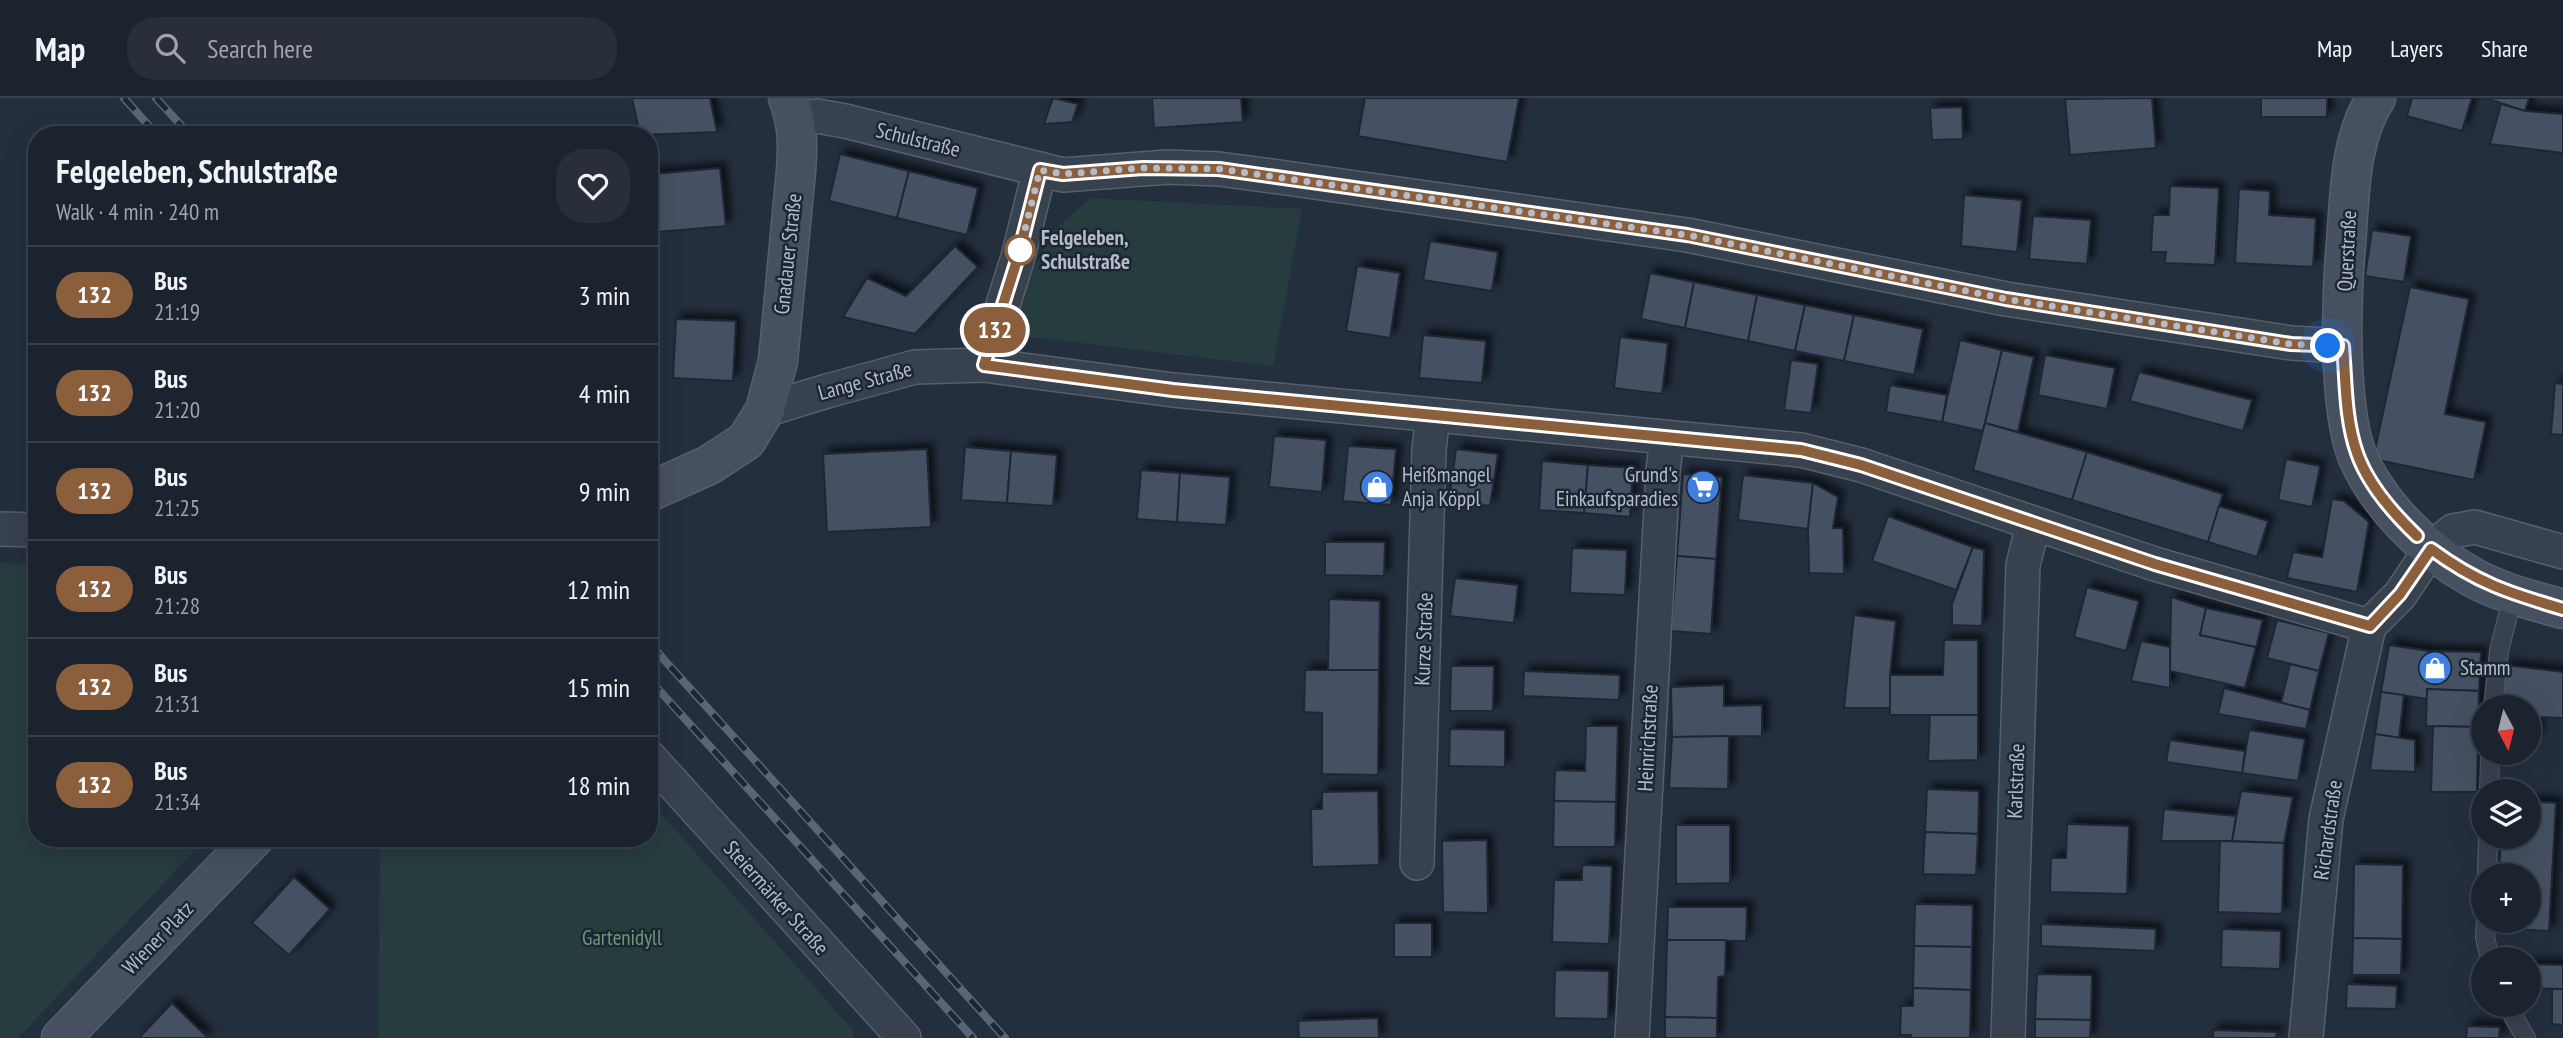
<!DOCTYPE html>
<html lang="en">
<head>
<meta charset="utf-8">
<style>
  body { margin:0; font-family:"PT Sans Narrow",sans-serif; background:#282f3a; color:#f1f3f6; height:100vh; display:flex; flex-direction:column; font-size:26px; white-space:nowrap }
  * { box-sizing:border-box; margin:0 }
  p { font-size:23px; color:#a0a4aa }
  .icon { flex:none; width:38px; height:38px; fill:none; stroke:currentColor; stroke-width:2; stroke-linecap:round; stroke-linejoin:round }
  .map { position:relative; flex:1; overflow:hidden }
  .panel { position:absolute; left:28px; top:28px; width:630px; height:721px; display:flex; flex-direction:column; background:#1b232e; border-radius:28px; box-shadow:0 7px 28px #0002,0 0 0 2px #39404a }
  .panel>* { flex:none }
  .badge { padding:0 14px; border-radius:23px; font-size:24px; line-height:46px }
  .needle { width:46px; rotate:173deg }
  .tools { position:absolute; left:2471px; top:597px; display:grid; gap:14px }
  .tools a { display:grid; place-items:center; width:70px; height:70px; border-radius:50%; background:#1b232e; box-shadow:0 7px 28px #0002,0 0 0 2px #39404a; font-size:35px }
  .you { position:absolute; width:35px; height:35px; margin:-18px; border:5px solid #fff; border-radius:50%; background:#1a73e8; box-shadow:0 0 0 10px #1a73e833 }
  .map>.badge { position:absolute; translate:-50% -50%; box-shadow:0 0 0 4px #fff }
  .round { display:grid; place-items:center; flex:none; width:74px; height:74px; border-radius:28px; background:#282f3a }
  .headline { display:flex; align-items:center; justify-content:space-between; height:119px; padding:0 28px }
  h1 { font-size:33px; font-weight:700; line-height:52px }
  ul { padding:0; list-style:none }
  li { display:flex; align-items:center; gap:21px; height:98px; padding:0 28px; border-top:2px solid #39404a }
  li div { flex:1 }
  li b { display:block; font-size:26px }
  li em { font-style:normal }
  li .badge { min-width:77px; font-weight:700; text-align:center }
  header { display:flex; align-items:center; gap:42px; box-sizing:border-box; height:98px; padding:0 35px; background:#1b232e; border-bottom:2px solid #39404a }
  header strong { font-size:33px }
  nav { display:flex; gap:38px; margin-inline-start:auto; font-size:24px }
  .search { width:490px; height:63px; background:#282f3a; display:flex; align-items:center; gap:18px; box-sizing:border-box; padding:0 24px; border-radius:28px; color:#a0a4aa; font-size:26px }
  .map>svg:first-child { display:block }
  .green { fill:#263c3f }
  .building { fill:#455162; stroke:#1f2835; stroke-width:2; filter:url(#shadow) }
  .lines { fill:none; stroke-linecap:round; stroke-linejoin:round }
  .lane-casing { stroke:#565f6c; stroke-width:20 }
  .street-casing { stroke:#565f6c; stroke-width:36 }
  .secondary-casing { stroke:#565f6c; stroke-width:41 }
  .lane { stroke:#38414e; stroke-width:18 }
  .street { stroke:#38414e; stroke-width:33 }
  .secondary { stroke:#465061; stroke-width:38 }
  .rail-casing { stroke:#5a6575; stroke-width:8 }
  .rail { stroke:#1d2633; stroke-width:5; stroke-dasharray:16; stroke-linecap:butt }
  .line-casing { stroke:#fff; stroke-width:16 }
  .line { stroke:#8b5e3c; stroke-width:10 }
  .walk { stroke:#b4bcc9; stroke-width:7; stroke-dasharray:0 12.6 }
  .stop-dot { fill:#fff; stroke:#8b5e3c; stroke-width:3.5 }
  .labels { text-anchor:middle; stroke-width:5; stroke-linejoin:round; paint-order:stroke }
  .street-label { font-size:21px; fill:#b4bcc9; stroke:#1d2633 }
  .stop-label { font-size:21px; font-weight:bold; fill:#b4bcc9; stroke:#1d2633; text-anchor:start }
  .poi-label { font-size:21px; fill:#b4bcc9; stroke:#1d2633; text-anchor:start }
  .park-label { font-size:21px; fill:#6b9a76; stroke:#1d2633 }
</style>
</head>
<body>
<header>
<strong>Map</strong>
<div class="search"><svg class="icon" aria-label="search" viewBox="0 0 24 24"><circle cx="10" cy="10" r="6"/><path d="M15 15l6 6"/></svg>Search here</div>
<nav><a>Map</a><a>Layers</a><a>Share</a></nav>
</header>
<div class="map">
<svg width="2563" height="940" viewBox="0 0 2563 940">
  <defs>
    <filter id="shadow"><feDropShadow dx="6" dy="-6" stdDeviation="3.5" flood-color="#0009"/></filter>
  </defs>
  <rect width="100%" height="100%" fill="#242f3e"/>
  <g class="green">
    <polygon points="1090,100 1302,111 1273,268 1023,238 1016,204 1053,134"/>
    <polygon points="0,465 37,466 37,740 206,740 18,940 0,940"/>
    <polygon points="649,702 853,932 853,940 378,940 380,740 649,740"/>
  </g>
  <g class="building">
    <polygon points="632,0 710,0 717,34 640,37"/>
    <polygon points="1053,0 1078,6 1072,24 1044,26"/>
    <polygon points="1152,0 1241,0 1243,24 1154,30"/>
    <polygon points="1365,0 1519,0 1507,64 1358,38"/>
    <polygon points="2152,0 2156,50 2070,57 2065,1"/>
    <rect x="2261" y="0" width="66" height="19"/>
    <polygon points="2412,0 2472,0 2462,33 2407,18"/>
    <polygon points="2485,0 2529,0 2525,13"/>
    <polygon points="2501,6 2525,13 2563,16 2563,55 2490,46"/>
    <polygon points="1962,9 1963,41 1932,42 1930,10"/>
    <polygon points="840,56 909,73 897,120 829,103"/>
    <polygon points="720,70 726,128 658,134 653,76"/>
    <polygon points="909,73 978,90 967,137 897,120"/>
    <polygon points="2170,88 2219,90 2215,167 2165,165 2166,154 2151,154 2153,117 2169,117"/>
    <polygon points="2239,91 2270,93 2269,117 2316,120 2313,169 2235,165"/>
    <polygon points="1964,97 2022,102 2017,154 1961,148"/>
    <polygon points="2033,118 2091,122 2087,166 2029,161"/>
    <polygon points="2372,132 2411,138 2404,184 2365,178"/>
    <polygon points="1430,143 1498,154 1492,193 1423,182"/>
    <polygon points="955,148 978,169 915,236 843,219 867,180 906,198"/>
    <polygon points="1357,168 1400,175 1390,240 1346,233"/>
    <polygon points="1650,175 1694,184 1685,230 1641,221"/>
    <polygon points="1694,184 1757,197 1748,243 1685,230"/>
    <polygon points="2410,189 2469,201 2445,316 2486,324 2474,382 2373,361"/>
    <polygon points="1757,197 1805,207 1795,253 1748,243"/>
    <polygon points="1805,207 1854,217 1844,263 1795,253"/>
    <polygon points="1854,217 1923,231 1914,277 1844,263"/>
    <polygon points="676,221 736,223 733,283 673,280"/>
    <polygon points="1423,237 1486,243 1482,285 1419,280"/>
    <polygon points="1620,239 1668,245 1662,296 1614,290"/>
    <polygon points="1960,242 2002,252 1983,333 1942,324"/>
    <polygon points="2002,252 2034,259 2018,334 1985,325"/>
    <polygon points="2045,257 2115,270 2107,311 2038,297"/>
    <polygon points="1791,262 1818,266 1811,315 1784,312"/>
    <polygon points="2139,274 2252,302 2243,333 2130,303"/>
    <polygon points="2555,285 2563,286 2563,337 2551,336"/>
    <polygon points="1890,287 1947,297 1942,324 1886,314"/>
    <polygon points="1985,325 2087,354 2072,402 1973,372"/>
    <polygon points="1274,338 1326,342 1322,394 1269,389"/>
    <polygon points="1348,348 1396,351 1391,407 1343,403"/>
    <polygon points="965,349 1011,353 1007,405 961,402"/>
    <polygon points="927,351 931,429 827,434 823,356"/>
    <polygon points="1456,351 1498,356 1490,408 1449,403"/>
    <polygon points="1011,353 1057,357 1053,408 1007,405"/>
    <polygon points="2087,354 2223,396 2208,444 2072,402"/>
    <polygon points="2286,361 2320,368 2312,409 2278,402"/>
    <polygon points="1542,363 1588,367 1584,415 1539,412"/>
    <polygon points="1588,367 1633,370 1630,419 1584,415"/>
    <polygon points="1141,372 1180,375 1177,424 1137,421"/>
    <polygon points="1180,375 1230,379 1226,427 1177,424"/>
    <polygon points="1683,376 1722,379 1716,461 1677,458"/>
    <polygon points="1743,377 1813,385 1808,431 1738,422"/>
    <polygon points="1813,385 1838,399 1833,430 1843,430 1844,476 1809,475 1808,431"/>
    <polygon points="2332,401 2344,403 2369,424 2357,494 2287,480 2293,454 2322,459"/>
    <polygon points="2219,408 2268,423 2257,459 2208,444"/>
    <polygon points="1888,418 1973,449 1956,492 1872,463"/>
    <polygon points="1325,444 1385,444 1384,478 1325,477"/>
    <polygon points="1973,449 1984,452 1982,528 1952,527 1952,506"/>
    <polygon points="1572,450 1627,452 1625,497 1570,495"/>
    <polygon points="1677,458 1716,461 1711,536 1671,533"/>
    <polygon points="1455,480 1518,487 1514,525 1450,518"/>
    <polygon points="2087,489 2139,503 2126,553 2074,539"/>
    <polygon points="2171,499 2206,510 2200,537 2256,549 2245,590 2170,573"/>
    <polygon points="1329,501 1380,503 1379,572 1328,572"/>
    <polygon points="2206,510 2263,522 2256,549 2200,537"/>
    <polygon points="1854,517 1896,523 1890,577 1890,610 1844,610"/>
    <polygon points="2277,522 2329,535 2319,573 2267,560"/>
    <polygon points="1944,542 1978,542 1978,617 1890,617 1890,577 1943,577"/>
    <polygon points="2141,543 2170,549 2170,590 2131,583"/>
    <polygon points="2389,547 2429,553 2481,554 2479,593 2427,591 2427,601 2381,594"/>
    <polygon points="2290,566 2319,573 2310,612 2281,605"/>
    <polygon points="2505,567 2563,574 2563,620 2538,619 2537,641 2529,640 2529,609 2502,609"/>
    <polygon points="1451,568 1494,568 1493,613 1450,613"/>
    <polygon points="1305,572 1379,572 1378,677 1322,676 1322,615 1304,614"/>
    <polygon points="1524,573 1620,577 1619,602 1523,598"/>
    <polygon points="1724,587 1724,608 1762,607 1762,638 1672,639 1671,589"/>
    <polygon points="2224,590 2310,612 2306,631 2218,616"/>
    <polygon points="2427,591 2479,593 2478,629 2426,628"/>
    <polygon points="2381,594 2404,597 2399,640 2375,636"/>
    <polygon points="1930,617 1978,617 1978,662 1928,663"/>
    <polygon points="1586,628 1618,628 1616,704 1554,703 1555,672 1585,673"/>
    <polygon points="2433,628 2478,629 2477,694 2431,694"/>
    <polygon points="1450,631 1505,632 1505,669 1449,668"/>
    <polygon points="2249,632 2305,641 2298,683 2242,675"/>
    <polygon points="2375,636 2415,642 2415,674 2370,672"/>
    <polygon points="1729,638 1728,691 1669,690 1672,639"/>
    <polygon points="2170,642 2245,653 2242,675 2166,664"/>
    <polygon points="1927,691 1979,693 1978,736 1925,734"/>
    <polygon points="1378,693 1379,767 1312,769 1311,711 1322,711 1322,694"/>
    <polygon points="2241,693 2293,699 2284,745 2232,743"/>
    <polygon points="1554,703 1616,704 1615,749 1553,749"/>
    <polygon points="2529,703 2556,705 2549,833 2496,830 2496,822 2529,822 2529,777 2499,777 2501,738 2529,738"/>
    <polygon points="2164,711 2236,718 2232,743 2161,743"/>
    <polygon points="2067,726 2129,728 2127,796 2050,794 2051,760 2066,760"/>
    <polygon points="1676,727 1730,727 1730,785 1676,786"/>
    <polygon points="1925,734 1978,736 1976,777 1923,776"/>
    <polygon points="1487,742 1488,815 1443,814 1442,743"/>
    <polygon points="2220,743 2284,745 2282,816 2218,814"/>
    <polygon points="2354,766 2403,767 2402,841 2353,840"/>
    <polygon points="1582,767 1612,768 1609,846 1552,844 1554,782 1582,782"/>
    <polygon points="294,779 330,811 289,857 252,825"/>
    <polygon points="1915,806 1973,807 1972,849 1914,848"/>
    <polygon points="1668,809 1747,809 1746,843 1667,842"/>
    <rect x="1394" y="825" width="38" height="34"/>
    <polygon points="2041,826 2156,831 2155,853 2041,848"/>
    <polygon points="2222,831 2281,833 2280,871 2221,869"/>
    <polygon points="2353,840 2402,841 2401,877 2352,877"/>
    <polygon points="1667,842 1726,842 1725,878 1718,879 1717,920 1665,919"/>
    <polygon points="1914,848 1972,849 1971,892 1913,890"/>
    <polygon points="2529,866 2563,867 2563,891 2529,890"/>
    <polygon points="1555,872 1609,873 1608,921 1554,920"/>
    <polygon points="2037,876 2092,877 2091,922 2035,921"/>
    <polygon points="2347,886 2397,888 2396,911 2346,910"/>
    <polygon points="1913,890 1971,892 1970,940 1911,940 1911,937 1900,937 1901,908 1913,908"/>
    <polygon points="2552,891 2563,891 2563,927 2552,926"/>
    <polygon points="172,905 208,940 139,940"/>
    <polygon points="1665,919 1717,920 1717,940 1665,940"/>
    <polygon points="1378,920 1379,940 1299,940 1298,923"/>
    <polygon points="2035,921 2091,922 2090,940 2035,940"/>
    <polygon points="2467,928 2500,929 2499,940 2466,940"/>
    <polygon points="2213,932 2277,934 2276,940 2213,940"/>
  </g>
  <g class="lines">
    <defs>
      <g id="lane">
        <polyline points="2493,609 2499,553 2513,497"/>
        <polyline points="2489,693 2490,654"/>
        <polyline points="2487,777 2488,738"/>
        <polyline points="2486,822 2485,839 2490,861"/>
        <polyline points="2506,906 2526,940"/>
      </g>
      <g id="street">
        <polyline points="796,22 817,18 845,23 1063,77 1168,69 1219,71 1279,79 1687,137 2006,201 2291,245 2343,248"/>
        <polyline points="984,267 1018,159 1040,71"/>
        <polyline points="765,312 827,293 915,269 984,267 1173,292 1801,352 1861,367 2155,466 2369,528 2400,497 2431,451 2453,433 2475,429 2563,454"/>
        <polyline points="0,431 37,432"/>
        <polyline points="649,659 904,940"/>
        <polyline points="1417,765 1429,351 1433,318"/>
        <polyline points="1632,940 1663,373 1667,340"/>
        <polyline points="2008,940 2023,467 2033,427"/>
        <polyline points="2306,940 2326,721 2369,528"/>
      </g>
      <g id="secondary">
        <path d="M2376 0C2349 42 2350 97 2346 145 2341 199 2338 307 2357 357 2378 407 2425 453 2472 479 2501 495 2532 502 2563 511"/>
        <path d="M649 394 709 367 746 343 765 312 778 263 796 73C798 45 798 27 788 0"/>
        <polyline points="61,940 254,740"/>
      </g>
    </defs>
    <use href="#lane" class="lane-casing"/>
    <use href="#street" class="street-casing"/>
    <use href="#secondary" class="secondary-casing"/>
    <use href="#lane" class="lane"/>
    <use href="#street" class="street"/>
    <use href="#secondary" class="secondary"/>
    <defs>
      <g id="rail">
        <polyline points="124,0 157,37"/>
        <polyline points="156,0 190,37"/>
        <polyline points="649,545 1005,940"/>
        <polyline points="649,581 973,940"/>
      </g>
    </defs>
    <use href="#rail" class="rail-casing"/>
    <use href="#rail" class="rail"/>
  </g>
  <g class="lines">
    <defs>
      <path id="line" d="M2417 438C2393 415 2368 387 2357 355 2345 321 2346 284 2343 248L2291 246 2006 201 1687 137 1219 71 1143 70 1063 76 1040 72 1018 159 984 267 1173 292 1801 352 1861 367 2155 466 2370 528 2400 496 2431 451C2477 485 2509 495 2563 511"/>
    </defs>
    <use href="#line" class="line-casing"/>
    <use href="#line" class="line"/>
    <polyline class="walk" points="1020,152 1018,159 1040,72 1063,76 1143,70 1219,71 1687,137 2006,201 2291,246 2328,248"/>
  </g>
  <defs>
    <symbol id="shop-disc" viewBox="-11 -11 22 22"><circle r="9.5" fill="#3f7fe0" stroke="#1d2633"/><path d="M-5-2.5h2.3a2.7 3.5 0 0 1 5.4 0H5L5.5 6h-11ZM-1.5-2.5h3a1.5 2.3 0 0 0-3 0Z" fill="#fff"/></symbol>
    <symbol id="supermarket-disc" viewBox="-11 -11 22 22"><circle r="9.5" fill="#3f7fe0" stroke="#1d2633"/><path d="M-6-5.5h2.5l.6 2H6L4.5 2H-2.5L-4.4-4H-6ZM-1.5 3.2a1.3 1.3 0 1 0 .1 0ZM3 3.2a1.3 1.3 0 1 0 .1 0Z" fill="#fff"/></symbol>
  </defs>
  <g fill-rule="evenodd">
    <use href="#shop-disc" x="1358" y="370" width="38" height="38"/>
    <use href="#supermarket-disc" x="1684" y="370" width="38" height="38"/>
    <use href="#shop-disc" x="2416" y="551" width="38" height="38"/>
  </g>
  <circle class="stop-dot" cx="1020" cy="152" r="14"/>
  <g class="labels">
    <g class="street-label">
      <text transform="translate(918 42) rotate(14)" y="7">Schulstraße</text>
      <text transform="translate(2347 153) rotate(-87)" y="7">Querstraße</text>
      <text transform="translate(788 156) rotate(-84)" y="7">Gnadauer Straße</text>
      <text transform="translate(865 283) rotate(-15)" y="7">Lange Straße</text>
      <text transform="translate(1424 541) rotate(-88)" y="7">Kurze Straße</text>
      <text transform="translate(1648 640) rotate(-87)" y="7">Heinrichstraße</text>
      <text transform="translate(2016 683) rotate(-88)" y="7">Karlstraße</text>
      <text transform="translate(2328 732) rotate(-82)" y="7">Richardstraße</text>
      <text transform="translate(776 800) rotate(48)" y="7">Steiermärker Straße</text>
      <text transform="translate(158 840) rotate(-46)" y="7">Wiener Platz</text>
    </g>
    <g class="stop-label">
      <text x="1041" y="147">Felgeleben,<tspan x="1041" dy="24">Schulstraße</tspan></text>
    </g>
    <g class="poi-label">
      <text x="1402" y="384">Heißmangel<tspan x="1402" dy="24">Anja Köppl</tspan></text>
      <text x="1678" y="384" text-anchor="end">Grund's<tspan x="1678" dy="24">Einkaufsparadies</tspan></text>
      <text x="2460" y="577">Stamm</text>
    </g>
    <g class="park-label">
      <text x="622" y="847">Gartenidyll</text>
    </g>
  </g>
</svg>
<div class="tools">
<a><svg class="needle" viewBox="-14 -14 28 28"><path d="M0-13l5 13h-10z" fill="#e53935"/><path d="M0 13l5-13h-10z" fill="#a0a4aa"/></svg></a>
<a><svg class="icon" aria-label="layers" viewBox="0 0 24 24"><path d="M12 4l9 5-9 5-9-5zM3 14l9 5 9-5"/></svg></a>
<a>+</a>
<a>−</a>
</div>
<div class="you" style="left:2328px;top:248px"></div>
<b class="badge" style="left:995px;top:232px;background:#8b5e3c;color:#fff">132</b>
<section class="panel">
<div class="headline"><div><h1>Felgeleben, Schulstraße</h1><p>Walk · 4 min · 240 m</p></div><a class="round"><svg class="icon" aria-label="heart" viewBox="0 0 24 24"><path d="M12 20l-8-8c-3-5 5-10 8-4 3-6 11-1 8 4z"/></svg></a></div>
<ul>
<li><span class="badge" style="background:#8b5e3c;color:#fff">132</span><div><b>Bus</b><p>21:19</p></div><em>3 min</em></li>
<li><span class="badge" style="background:#8b5e3c;color:#fff">132</span><div><b>Bus</b><p>21:20</p></div><em>4 min</em></li>
<li><span class="badge" style="background:#8b5e3c;color:#fff">132</span><div><b>Bus</b><p>21:25</p></div><em>9 min</em></li>
<li><span class="badge" style="background:#8b5e3c;color:#fff">132</span><div><b>Bus</b><p>21:28</p></div><em>12 min</em></li>
<li><span class="badge" style="background:#8b5e3c;color:#fff">132</span><div><b>Bus</b><p>21:31</p></div><em>15 min</em></li>
<li><span class="badge" style="background:#8b5e3c;color:#fff">132</span><div><b>Bus</b><p>21:34</p></div><em>18 min</em></li>
</ul>
</section>
</div>
</body>
</html>
